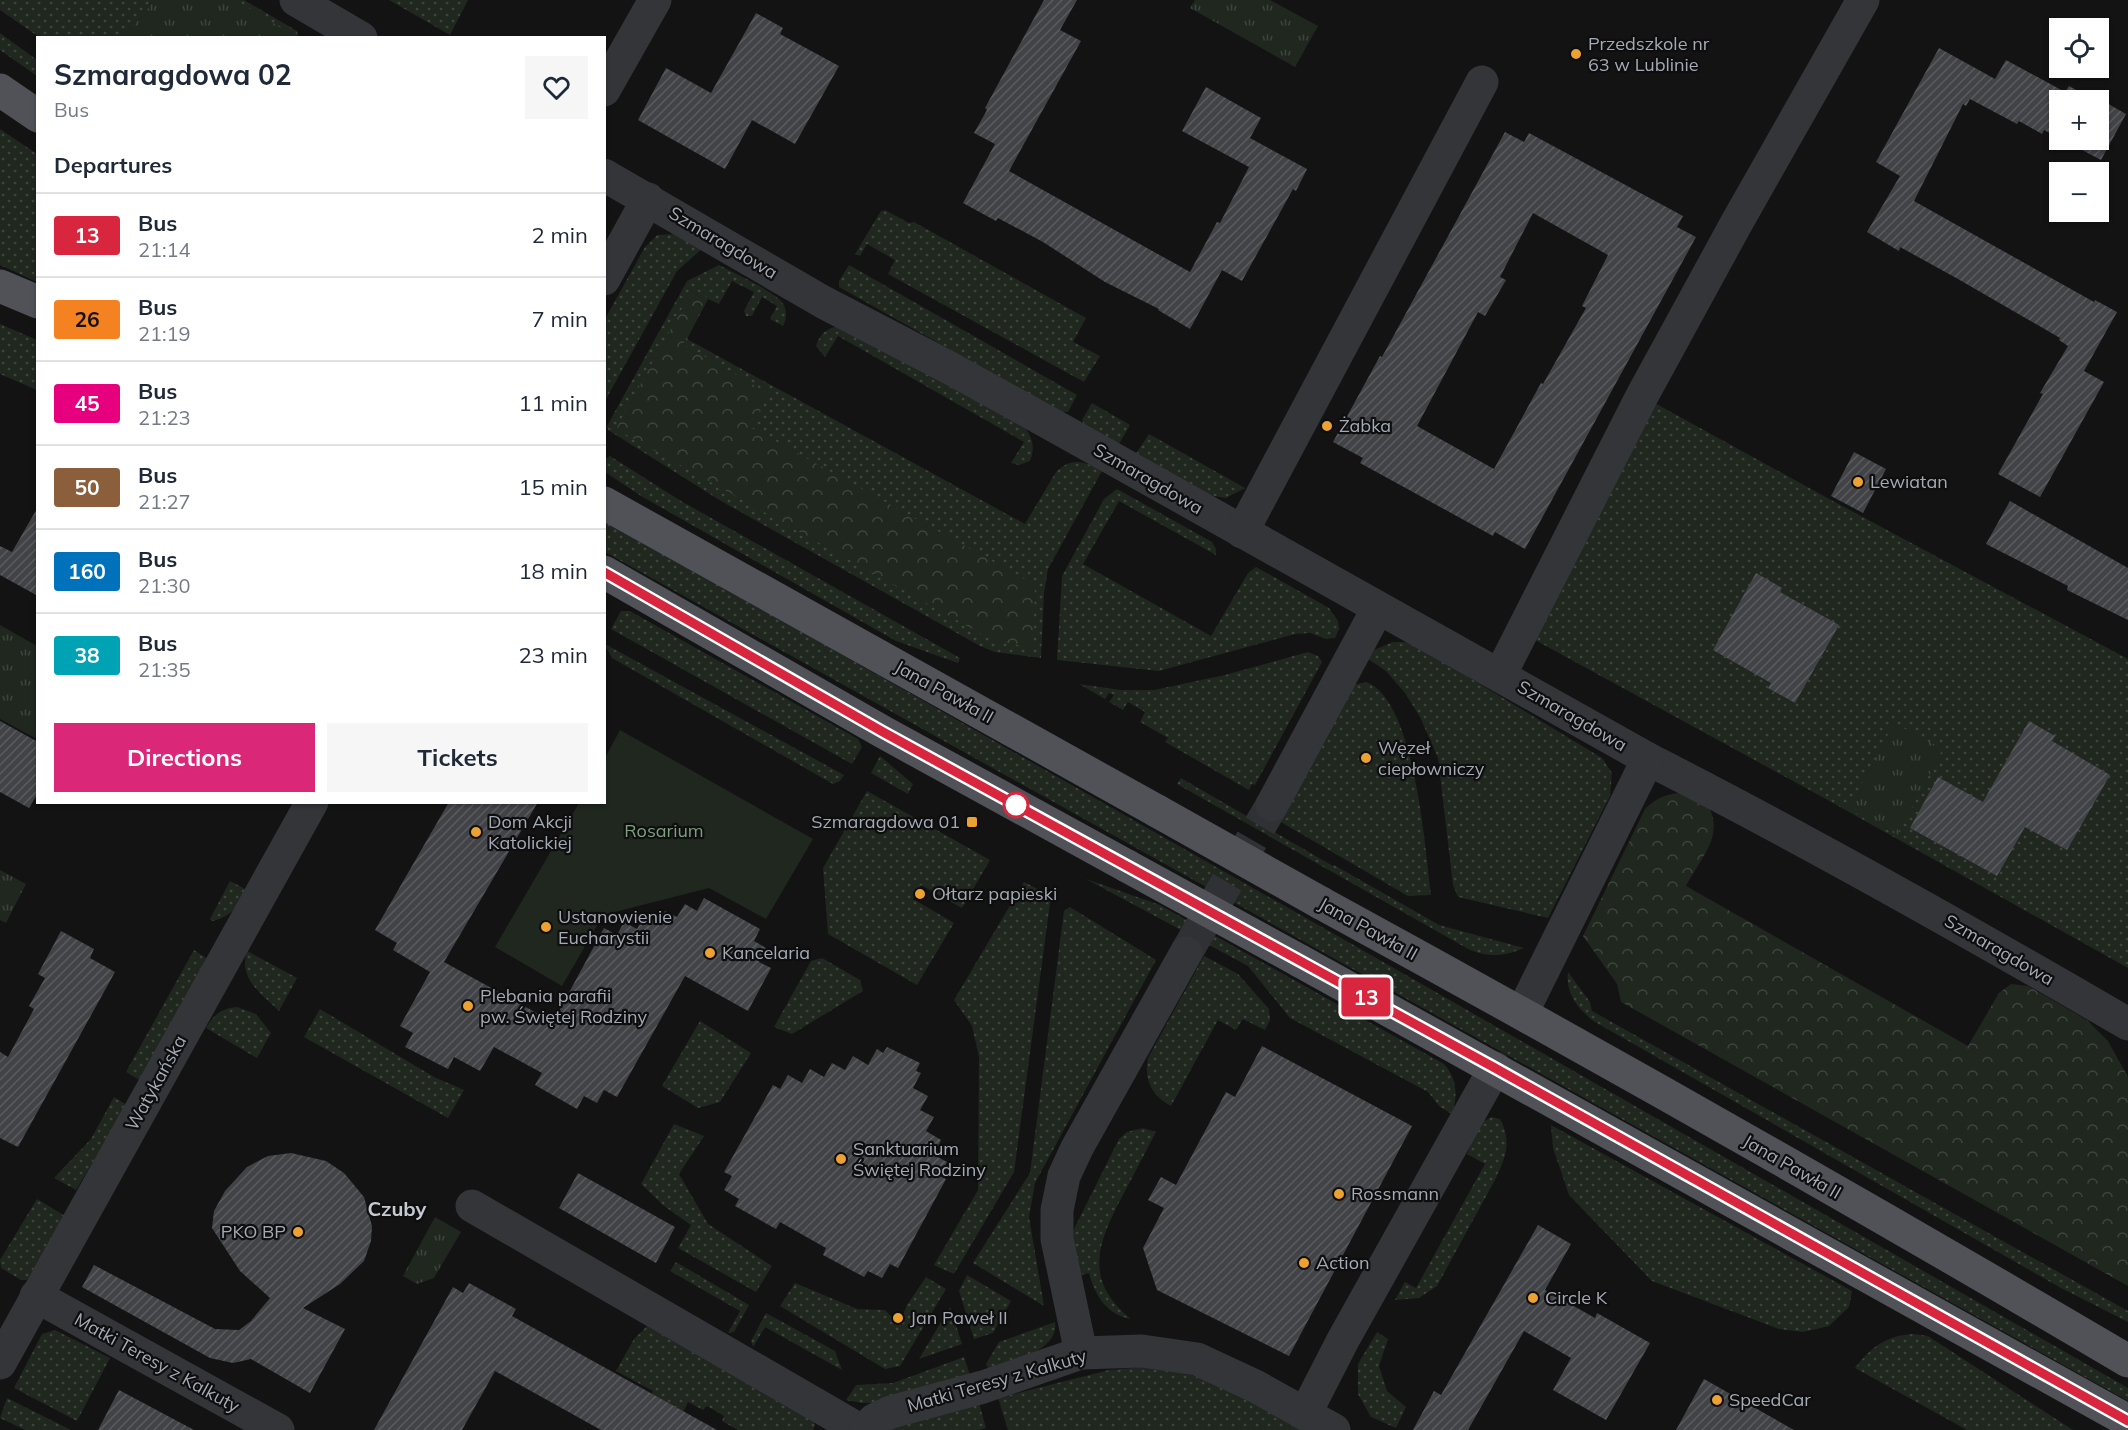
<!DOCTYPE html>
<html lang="en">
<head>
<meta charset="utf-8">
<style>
  body { margin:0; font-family:Mulish,sans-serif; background:#f6f6f7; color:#1f2937; height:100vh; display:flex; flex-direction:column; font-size:22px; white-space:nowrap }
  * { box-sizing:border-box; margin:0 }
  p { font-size:20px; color:#747a83 }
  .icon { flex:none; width:33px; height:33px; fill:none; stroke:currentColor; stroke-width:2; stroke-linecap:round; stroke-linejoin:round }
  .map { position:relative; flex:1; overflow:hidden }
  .details { position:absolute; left:36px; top:36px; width:570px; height:768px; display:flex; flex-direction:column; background:#fff; border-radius:0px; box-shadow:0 2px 4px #0004 }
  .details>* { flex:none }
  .badge { padding:0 12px; border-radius:4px; font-size:21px; line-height:39px }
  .fabs { position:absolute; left:2049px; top:18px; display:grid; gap:12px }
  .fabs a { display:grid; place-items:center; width:60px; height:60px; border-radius:0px; background:#fff; box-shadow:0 2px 4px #0004; font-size:30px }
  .map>.badge { position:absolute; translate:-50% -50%; box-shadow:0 0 0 3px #fff }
  h2 { padding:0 18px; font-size:22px; line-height:54px }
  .round { display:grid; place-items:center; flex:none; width:63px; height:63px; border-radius:0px; background:#f6f6f7 }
  .headline { display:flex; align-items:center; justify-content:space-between; height:102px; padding:0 18px }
  h1 { font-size:28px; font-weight:700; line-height:45px }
  .primary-button { display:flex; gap:12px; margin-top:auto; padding:12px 18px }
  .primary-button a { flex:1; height:69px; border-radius:0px; background:#db2777; color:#fff; font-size:24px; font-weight:700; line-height:69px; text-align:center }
  .primary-button a+a { background:#f6f6f7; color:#1f2937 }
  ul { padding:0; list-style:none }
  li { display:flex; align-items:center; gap:18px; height:84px; padding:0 18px; border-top:2px solid #e0e1e3 }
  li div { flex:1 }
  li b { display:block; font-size:22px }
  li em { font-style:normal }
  li .badge { min-width:66px; font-weight:700; text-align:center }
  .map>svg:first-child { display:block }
  .grass { fill:url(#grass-dots) }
  .forest { fill:url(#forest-crowns) }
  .park { fill:url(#park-tufts) }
  .garden { fill:#1f271f }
  .building { fill:url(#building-hatch); fill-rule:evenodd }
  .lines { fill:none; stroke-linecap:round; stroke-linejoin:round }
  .street-tunnel { stroke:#303134; stroke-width:33; stroke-dasharray:33 16; stroke-linecap:butt }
  .street { stroke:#343539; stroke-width:33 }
  .primary { stroke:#505258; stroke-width:33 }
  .primary-bridge { stroke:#505258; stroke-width:33 }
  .line-casing { stroke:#fff; stroke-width:14 }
  .line { stroke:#d7263d; stroke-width:9 }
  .poi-dot { fill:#eca233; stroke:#0e0e0f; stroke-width:2 }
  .stop-dot { fill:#fff; stroke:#d7263d; stroke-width:3 }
  .labels { text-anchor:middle; stroke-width:4.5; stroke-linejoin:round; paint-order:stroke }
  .poi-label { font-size:18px; fill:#a4aab4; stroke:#0e0e0f; text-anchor:start }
  .street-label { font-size:18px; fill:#a4aab4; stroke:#0e0e0f }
  .park-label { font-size:18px; fill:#7c9f7c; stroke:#0e0e0f }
  .neighbourhood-label { font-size:20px; font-weight:bold; fill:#c5c9d0; stroke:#0e0e0f }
</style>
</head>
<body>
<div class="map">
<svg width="2128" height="1430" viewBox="0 0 2128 1430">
  <defs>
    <pattern id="grass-dots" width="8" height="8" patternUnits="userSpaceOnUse" patternTransform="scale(1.5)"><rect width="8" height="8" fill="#1f271f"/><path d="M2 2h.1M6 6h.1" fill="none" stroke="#3d443d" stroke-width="1.8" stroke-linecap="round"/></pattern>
    <pattern id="forest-crowns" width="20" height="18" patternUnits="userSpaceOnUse" patternTransform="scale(1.5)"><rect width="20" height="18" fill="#1f271f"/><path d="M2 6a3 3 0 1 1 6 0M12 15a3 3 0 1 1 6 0" fill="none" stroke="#3d443d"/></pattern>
    <pattern id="park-tufts" width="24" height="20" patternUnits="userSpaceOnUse" patternTransform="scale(1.5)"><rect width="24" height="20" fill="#1f271f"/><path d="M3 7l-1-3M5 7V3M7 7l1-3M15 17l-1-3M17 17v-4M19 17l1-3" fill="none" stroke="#3d443d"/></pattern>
    <pattern id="building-hatch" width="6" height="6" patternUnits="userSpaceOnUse" patternTransform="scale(1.5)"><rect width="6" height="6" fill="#424347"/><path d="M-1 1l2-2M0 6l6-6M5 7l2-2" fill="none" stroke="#5a5b5f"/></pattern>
  </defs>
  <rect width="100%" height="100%" fill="#131314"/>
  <g class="grass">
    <polygon points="0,0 244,0 297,31 298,37 39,37 0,10"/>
    <polygon points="389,0 468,0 450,35"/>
    <polygon points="0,33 37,60 37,76 0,50"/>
    <polygon points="0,129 37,154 37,282 0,265"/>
    <polygon points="885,210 909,223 914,222 1086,318 1073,342 1100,356 1084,382 888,274 895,260 867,244 860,256 855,254 881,211"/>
    <polygon points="676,234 704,247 677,271 605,401 605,319 645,247 657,235"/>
    <path d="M719 265C736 274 765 287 779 299 787 306 788 317 783 326L770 319 777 306 762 297 752 316H746L744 311 754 292 732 281 719 304 708 299 687 339 1025 524 1056 472C1071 457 1085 461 1102 471L1048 569 1044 593 1041 658 995 652 980 646 721 501 608 430 607 426 687 281Z"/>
    <polygon points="849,265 1077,395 1068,412 1061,412 839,287 839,281"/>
    <polygon points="0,324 37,340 37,390 0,374"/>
    <path d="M843 326 1026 429C1033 439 1035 449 1030 461L1019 465 1011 463 1024 442 838 336 825 357 816 346C821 332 828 327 843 326Z"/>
    <polygon points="1642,396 1831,500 2128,659 2128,968 1824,798 1522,633"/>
    <polygon points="1092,403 1130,425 1119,444 1084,425 1082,420"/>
    <polygon points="1149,434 1245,488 1226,498 1208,495 1135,455"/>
    <polygon points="610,456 681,501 960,658 958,663 896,641 641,496 605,472 605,459"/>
    <polygon points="1117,489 1212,542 1216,549 1216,555 1119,501 1083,564 1211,636 1248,573 1256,567 1329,608 1338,621 1339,629 1335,638 1326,639 1310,633 1295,634 1159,671 1057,660 1062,576 1104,499"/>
    <polygon points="605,520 1343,939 2128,1388 2128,1401 605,552"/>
    <polygon points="621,611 630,611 858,739 862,747 852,764 611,629"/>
    <polygon points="1393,642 1405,642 1419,647 1602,758 1612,773 1610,796 1548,918 1458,897 1453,885 1438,758 1420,717 1405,693 1386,671 1368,659 1374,650"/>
    <polygon points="604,644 605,644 844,775 840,781 833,784 612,658"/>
    <polygon points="1308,652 1318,656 1322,662 1255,785 1252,784 1249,790 1165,742 1168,738 1140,722 1145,712 1128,702 1123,710 1109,702 1114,695 1109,693 1105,699 1079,684 1121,690 1154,690 1225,675"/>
    <path d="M1366 682C1415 699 1425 849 1431 895L1408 896 1279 821 1353 685Z"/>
    <polygon points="880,756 913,784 908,794 871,773"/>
    <path d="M1181 778 1333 866 1334 865 1439 925 1524 948C1505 956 1490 958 1470 950L1177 784Z"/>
    <polygon points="867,791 990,860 962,908 921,885 913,899 954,923 917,985 828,934 823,868"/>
    <path d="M1086 879 1160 905 1444 1064C1457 1078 1458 1096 1452 1114L1440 1107 1428 1092 1290 1018 1248 966Z"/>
    <path d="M230 881 249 891C238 906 231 917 212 921L210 919Z"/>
    <polygon points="1024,882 1051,896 1014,1172 954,1274 934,1265 978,1190 979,1057 972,1026 954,1000"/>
    <polygon points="1070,907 1156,960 1035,1183 1029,1217 1044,1306 973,1263 1030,1173 1064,911"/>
    <polygon points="194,950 206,958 208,966 144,1083 126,1072"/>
    <path d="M247 951 297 978 279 1011C261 993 238 979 247 951Z"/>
    <path d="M1204 956 1238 974 1269 1009 1270 1020 1265 1030 1243 1019 1236 1030 1218 1020 1171 1106C1151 1095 1144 1080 1148 1058Z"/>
    <polygon points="822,958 860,980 863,991 792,1034 774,1027 811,961"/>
    <path d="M1568 972 1590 1002 1592 1011 2128 1311V1322L2061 1288 1595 1022C1579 1011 1565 993 1568 972Z"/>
    <path d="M237 1007 256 1014 271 1033 257 1058 206 1028C213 1015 222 1008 237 1007Z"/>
    <polygon points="320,1009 434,1077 464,1090 448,1118 304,1037"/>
    <polygon points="700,1021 751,1053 720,1102 698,1108 662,1086"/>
    <polygon points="114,1097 127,1105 76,1190 54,1178 91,1139"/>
    <path d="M1492 1117 1500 1119C1512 1142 1506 1156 1496 1178L1437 1286 1419 1298 1395 1300 1405 1282 1416 1288 1485 1164 1467 1154 1480 1123Z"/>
    <polygon points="674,1124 704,1136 679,1174 708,1224 772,1266 756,1292 678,1248 691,1225 664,1206 641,1184"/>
    <polygon points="1551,1125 1852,1291 1849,1307 1829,1326 1803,1332 1779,1329 1652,1281 1569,1195 1553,1148"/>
    <path d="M1143 1128 1156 1132C1145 1152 1135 1173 1124 1193 1099 1240 1081 1279 1131 1319 1107 1315 1095 1296 1089 1273L1081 1275 1072 1237 1074 1229 1119 1139 1127 1132Z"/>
    <polygon points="37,1199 65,1216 27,1280 21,1280 1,1268 0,1260"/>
    <polygon points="676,1262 749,1305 734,1332 728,1333 740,1311 670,1271"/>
    <polygon points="967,1275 1011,1301 993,1333 974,1339 959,1291"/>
    <polygon points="926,1277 946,1289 900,1366 885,1369 780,1306 795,1283 857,1309 885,1310 899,1325 907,1305"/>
    <polygon points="950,1307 962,1344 919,1359"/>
    <polygon points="766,1313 835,1351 842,1370 765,1327 753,1347 751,1341"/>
    <path d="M1055 1322C1060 1351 1009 1362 989 1370L986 1364 999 1342Z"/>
    <polygon points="647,1326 813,1421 815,1426 813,1430 738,1430 722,1421 724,1416 707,1406 703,1410 688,1402 683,1412 651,1395 653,1391 616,1371 634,1339"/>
    <polygon points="55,1330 110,1358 77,1421 14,1388 42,1334"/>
    <polygon points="1377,1332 1388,1339 1379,1366 1387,1391 1406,1407 1396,1428 1371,1417 1358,1394 1358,1364"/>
    <path d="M1914 1334 1928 1336 1937 1342 2073 1430H1967L1855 1368C1871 1347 1887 1335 1914 1334Z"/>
    <polygon points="964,1357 970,1375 872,1403 862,1403 846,1400 856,1385 893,1383"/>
    <polygon points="1144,1367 1179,1371 1218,1384 1303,1430 1008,1430 998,1398 1109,1370"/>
    <polygon points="7,1398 71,1430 25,1430 0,1418"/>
    <polygon points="979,1403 986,1428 980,1430 891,1430 899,1426"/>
  </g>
  <g class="forest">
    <polygon points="693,288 708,298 683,344 768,393 752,428 1035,585 1033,648 992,640 616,429"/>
    <path d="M1679 793 1708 805C1725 837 1700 858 1686 886L1968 1046 1999 993 2011 984 2028 986 2087 1020 2108 1041 2128 1077V1286L1621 1002 1617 984 1583 936 1645 809C1656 798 1664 795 1679 793Z"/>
  </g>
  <g class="park">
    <polygon points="155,0 236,0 289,33 287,38 124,37"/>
    <polygon points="1195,0 1270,0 1318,26 1295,67 1190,8"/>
    <polygon points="0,625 37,646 37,739 0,719"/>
    <polygon points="1894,723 1943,749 1897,835 1848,809"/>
    <polygon points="0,870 26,884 6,923 0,920"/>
    <polygon points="435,1217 461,1232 434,1278 417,1284 403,1276"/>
  </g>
  <polygon class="garden" points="620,730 813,839 766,919 709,888 603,915 562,986 495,947 579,803 604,802 605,758"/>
  <g class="building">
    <polygon points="1044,0 1077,0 1060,30 1081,41 1009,171 1190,272 1217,222 1220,223 1249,167 1182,131 1206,87 1261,118 1250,138 1307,169 1296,191 1293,189 1242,281 1222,270 1190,329 1158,310 1159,309 1105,282 1043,242 998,218 996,221 963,203 995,144 974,133 987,110 985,108"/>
    <polygon points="756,13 783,28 780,34 839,66 795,144 752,120 725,169 638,120 666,68 711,93"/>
    <polygon points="1939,48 1995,79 2006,60 2065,92 2069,86 2095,100 2060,100 2060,138 2044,130 2042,134 2019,121 2017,124 1970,99 1966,106 1963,104 1914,201 2094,302 2095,300 2117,312 2084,371 2104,382 2040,497 1998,474 2043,394 2040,393 2068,346 2059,340 2060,338 1958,279 1900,247 1899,251 1867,232 1900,176 1876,162"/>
    <polygon points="2098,102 2104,105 2105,102 2126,114 2101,160 2063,140 2098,140"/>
    <path d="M1505 132 1524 142 1529 133 1683 216 1677 227 1696 237 1525 549 1495 532 1493 536 1360 463 1363 458 1333 442 1380 356 1382 357ZM1533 213 1608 255 1582 306 1586 308 1543 384 1541 383 1494 469 1417 426 1478 312 1485 316 1506 280 1500 277Z"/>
    <polygon points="1854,452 1886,469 1863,513 1831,496"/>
    <polygon points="2010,501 2128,568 2128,620 2067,590 2068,586 1986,544"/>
    <polygon points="38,507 38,596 0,575 0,546 12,552"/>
    <polygon points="1756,573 1782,588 1780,592 1839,625 1795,703 1768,688 1771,683 1713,650"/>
    <polygon points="0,721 38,742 38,793 29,808 0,792"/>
    <polygon points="2029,721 2055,736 2052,741 2110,775 2067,850 2025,827 1997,876 1910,828 1938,777 1983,802"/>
    <polygon points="449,802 538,802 444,962 553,1022 604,928 617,935 624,922 637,929 645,916 658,923 665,911 677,917 685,904 697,911 704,898 760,929 754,941 766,948 759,962 771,968 748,1011 685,976 617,1097 604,1090 597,1103 584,1096 577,1109 535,1085 542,1073 494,1047 480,1071 454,1057 448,1069 405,1047 413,1033 400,1026 430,972 393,950 397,943 375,930"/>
    <polygon points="61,931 94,949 90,958 115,972 18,1147 0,1138 0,1052 8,1057 34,1009 29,1006 45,978 38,974"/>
    <polygon points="1262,1046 1412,1126 1289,1356 1157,1290 1143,1248 1164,1208 1148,1200 1161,1177 1176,1185 1226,1092 1235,1097"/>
    <polygon points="887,1047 920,1063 916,1071 921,1073 913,1088 928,1096 920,1110 934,1117 926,1131 941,1140 934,1155 947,1162 940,1176 946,1179 898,1268 890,1264 882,1278 868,1271 864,1277 823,1255 826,1248 780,1222 776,1229 735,1206 739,1199 724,1190 732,1176 724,1172 773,1085 780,1089 788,1075 802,1083 810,1069 824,1077 832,1063 845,1070 853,1056 868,1065 877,1049 883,1053"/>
    <polygon points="291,1153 326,1161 344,1173 364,1197 372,1226 371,1241 364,1261 340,1284 303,1308 345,1329 310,1393 251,1359 233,1363 210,1358 82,1287 94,1265 215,1329 239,1330 251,1321 270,1298 240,1271 212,1228 214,1211 225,1191 247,1167 268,1156"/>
    <polygon points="578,1173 675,1227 656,1263 559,1208"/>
    <polygon points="1538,1225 1571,1244 1545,1290 1595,1318 1597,1313 1650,1343 1606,1420 1553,1390 1571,1358 1524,1331 1468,1430 1413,1430 1434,1391 1441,1395"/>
    <polygon points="469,1283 516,1309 512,1316 717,1430 601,1430 495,1371 462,1430 374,1430 453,1287 463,1293"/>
    <polygon points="1704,1379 1794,1430 1676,1430"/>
    <polygon points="119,1390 194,1430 98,1430"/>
  </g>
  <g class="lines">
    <polyline class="street-tunnel" points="1186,953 1272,805"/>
    <g class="street">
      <polyline points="296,0 361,38"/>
      <polyline points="604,90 655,0"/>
      <path d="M604 175 823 302 948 367 1060 429 1648 759C1811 842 1970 932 2128 1024"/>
      <polyline points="604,279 648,199"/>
      <polyline points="1242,532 1482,82"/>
      <polyline points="1500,675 1642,396 1736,224 1863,0"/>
      <polyline points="1272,805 1378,608"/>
      <polyline points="1522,1013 1648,759"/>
      <polyline points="472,1206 860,1430"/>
      <polyline points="36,1296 278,1430"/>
      <polyline points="1081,1353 1057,1239 1057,1210 1064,1176 1077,1148 1186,953"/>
      <polyline points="0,1363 312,802"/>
      <polyline points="1305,1414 1343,1340 1495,1068"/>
      <polyline points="865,1430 874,1420 891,1412 983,1387 1081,1353 1142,1351 1197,1359 1255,1386 1334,1430"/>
    </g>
    <g class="primary">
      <polyline points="0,90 38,116"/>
      <polyline points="0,286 38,302"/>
      <polyline points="604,503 1157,811"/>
      <polyline points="604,572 883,732 1127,866"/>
      <path d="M1321 903C1592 1051 1862 1204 2128 1361"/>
      <polyline points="1300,961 2128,1421"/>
    </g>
    <g class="primary-bridge">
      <polyline points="1157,811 1321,903"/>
      <polyline points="1127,866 1300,961"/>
    </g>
  </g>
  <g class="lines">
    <defs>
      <polyline id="line" points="604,572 883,732 1495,1068 2128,1421"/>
    </defs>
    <use href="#line" class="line-casing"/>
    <use href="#line" class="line"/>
  </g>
  <g class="poi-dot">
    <circle cx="1576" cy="54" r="6"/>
    <circle cx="1327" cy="426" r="6"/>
    <circle cx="1858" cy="482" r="6"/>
    <circle cx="1366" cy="758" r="6"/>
    <rect x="966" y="816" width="12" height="12" rx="3"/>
    <circle cx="476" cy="832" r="6"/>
    <circle cx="920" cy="894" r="6"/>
    <circle cx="546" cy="927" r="6"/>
    <circle cx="710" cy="953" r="6"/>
    <circle cx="468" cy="1006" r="6"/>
    <circle cx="841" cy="1159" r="6"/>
    <circle cx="1339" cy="1194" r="6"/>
    <circle cx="298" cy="1232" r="6"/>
    <circle cx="1304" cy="1263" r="6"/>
    <circle cx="1533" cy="1298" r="6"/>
    <circle cx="898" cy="1318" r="6"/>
    <circle cx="1717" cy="1400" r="6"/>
  </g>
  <circle class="stop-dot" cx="1016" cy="805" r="12"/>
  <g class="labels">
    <g class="poi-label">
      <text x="1588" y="50">Przedszkole nr<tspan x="1588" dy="21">63 w Lublinie</tspan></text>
      <text x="1339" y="432">Żabka</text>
      <text x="1870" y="488">Lewiatan</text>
      <text x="1378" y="754">Węzeł<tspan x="1378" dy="21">ciepłowniczy</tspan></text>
      <text x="488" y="828">Dom Akcji<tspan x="488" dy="21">Katolickiej</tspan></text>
      <text x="960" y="828" text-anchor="end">Szmaragdowa 01</text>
      <text x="932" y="900">Ołtarz papieski</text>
      <text x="558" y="923">Ustanowienie<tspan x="558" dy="21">Eucharystii</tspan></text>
      <text x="722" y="959">Kancelaria</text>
      <text x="480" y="1002">Plebania parafii<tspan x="480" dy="21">pw. Świętej Rodziny</tspan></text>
      <text x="853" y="1155">Sanktuarium<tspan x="853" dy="21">Świętej Rodziny</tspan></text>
      <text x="1351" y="1200">Rossmann</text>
      <text x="286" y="1238" text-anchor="end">PKO BP</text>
      <text x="1316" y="1269">Action</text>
      <text x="1545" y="1304">Circle K</text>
      <text x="910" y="1324">Jan Paweł II</text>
      <text x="1729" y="1406">SpeedCar</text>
    </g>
    <g class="street-label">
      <text transform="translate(723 243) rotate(31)" y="6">Szmaragdowa</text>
      <text transform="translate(1148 479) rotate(30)" y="6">Szmaragdowa</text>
      <text transform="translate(944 692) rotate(29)" y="6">Jana Pawła II</text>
      <text transform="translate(1572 716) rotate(30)" y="6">Szmaragdowa</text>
      <text transform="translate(1368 929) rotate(29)" y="6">Jana Pawła II</text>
      <text transform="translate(1999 950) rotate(30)" y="6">Szmaragdowa</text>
      <text transform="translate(156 1083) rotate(-61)" y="6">Watykańska</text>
      <text transform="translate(1792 1167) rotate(30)" y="6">Jana Pawła II</text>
      <text transform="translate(157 1363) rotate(29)" y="6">Matki Teresy z Kalkuty</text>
      <text transform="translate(997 1381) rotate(-16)" y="6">Matki Teresy z Kalkuty</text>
    </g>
    <g class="park-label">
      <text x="664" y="837">Rosarium</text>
    </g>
    <g class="neighbourhood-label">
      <text x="397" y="1216">Czuby</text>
    </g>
  </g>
</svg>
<div class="fabs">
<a><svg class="icon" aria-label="locate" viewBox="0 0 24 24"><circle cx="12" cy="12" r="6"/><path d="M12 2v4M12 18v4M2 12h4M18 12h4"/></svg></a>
<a>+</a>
<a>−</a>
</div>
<b class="badge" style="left:1366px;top:997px;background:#d7263d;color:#fff">13</b>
<section class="details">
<div class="headline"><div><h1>Szmaragdowa 02</h1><p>Bus</p></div><a class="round"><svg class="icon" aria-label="heart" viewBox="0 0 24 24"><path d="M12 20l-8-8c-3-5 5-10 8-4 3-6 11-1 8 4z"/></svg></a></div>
<h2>Departures</h2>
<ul>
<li><span class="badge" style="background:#d7263d;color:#fff">13</span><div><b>Bus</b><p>21:14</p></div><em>2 min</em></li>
<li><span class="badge" style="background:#f58220;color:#111">26</span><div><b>Bus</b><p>21:19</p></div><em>7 min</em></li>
<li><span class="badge" style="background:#e6007e;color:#fff">45</span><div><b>Bus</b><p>21:23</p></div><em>11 min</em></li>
<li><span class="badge" style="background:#8b5e3c;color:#fff">50</span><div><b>Bus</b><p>21:27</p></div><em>15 min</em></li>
<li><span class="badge" style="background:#0072bc;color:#fff">160</span><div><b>Bus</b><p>21:30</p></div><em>18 min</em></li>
<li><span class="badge" style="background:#00a3b4;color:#fff">38</span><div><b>Bus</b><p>21:35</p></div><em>23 min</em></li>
</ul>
<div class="primary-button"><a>Directions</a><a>Tickets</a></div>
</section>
</div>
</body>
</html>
